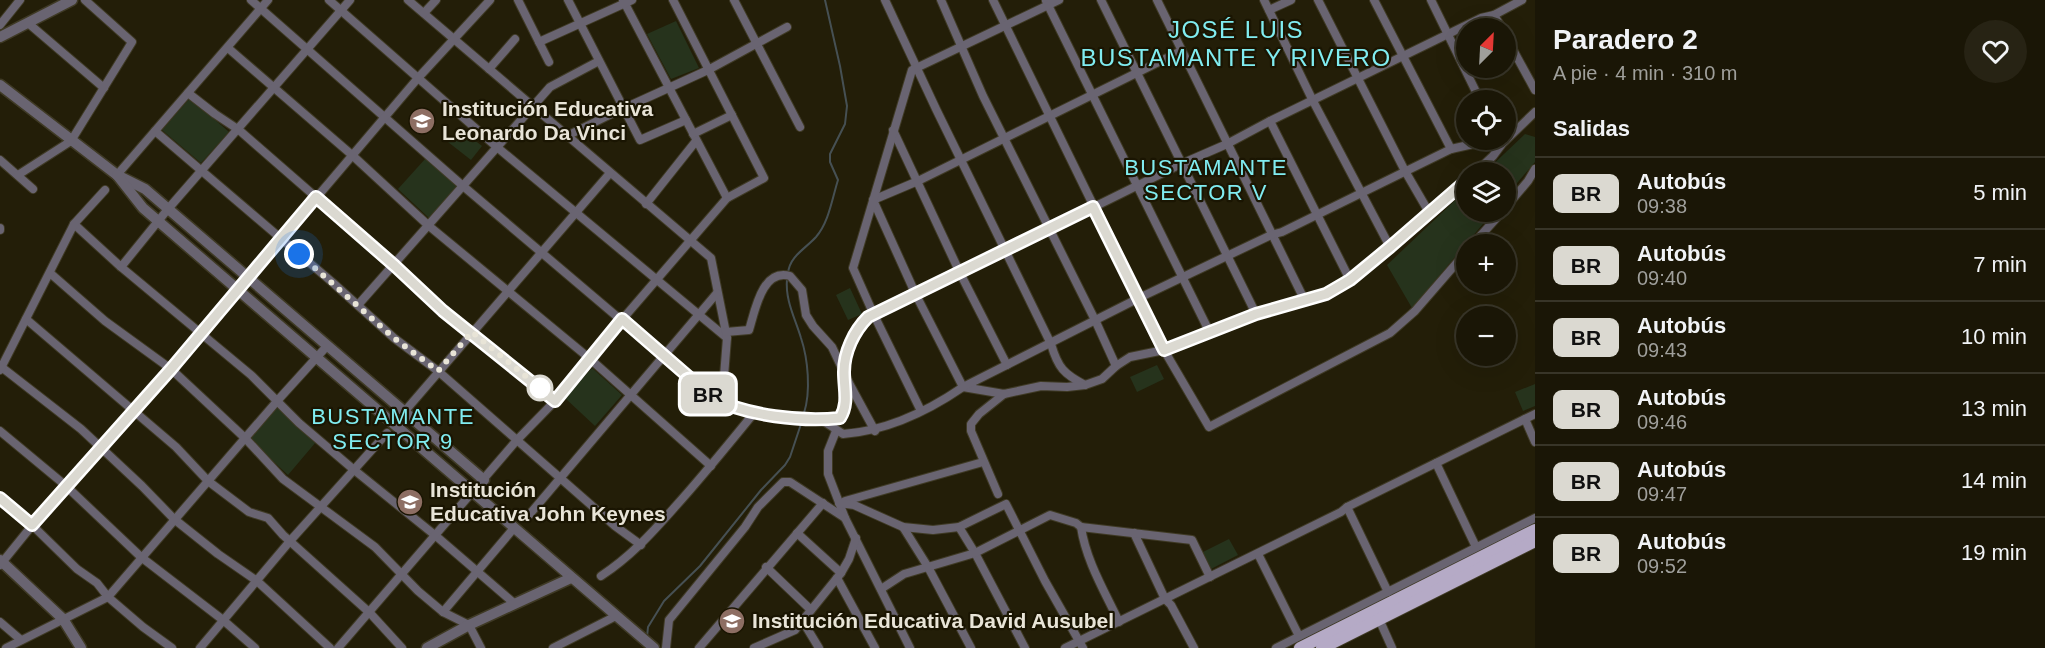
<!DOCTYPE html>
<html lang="es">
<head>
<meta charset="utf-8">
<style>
  body { margin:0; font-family:Arial,sans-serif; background:#272314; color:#f1f3f6; height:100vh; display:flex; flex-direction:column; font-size:22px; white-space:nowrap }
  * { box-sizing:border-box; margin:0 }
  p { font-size:20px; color:#9f9f9b }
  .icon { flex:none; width:33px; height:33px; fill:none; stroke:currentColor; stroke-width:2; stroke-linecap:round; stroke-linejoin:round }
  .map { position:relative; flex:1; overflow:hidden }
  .drawer { display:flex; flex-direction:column; background:#1a1606; width:510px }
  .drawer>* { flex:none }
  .badge { padding:0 12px; border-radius:9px; font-size:21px; line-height:39px }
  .needle { width:39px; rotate:24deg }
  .tools { position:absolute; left:1456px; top:18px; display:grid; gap:12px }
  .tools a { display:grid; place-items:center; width:60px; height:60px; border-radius:50%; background:#1a1606; box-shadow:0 6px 24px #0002,0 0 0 2px #383528; font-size:30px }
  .you { position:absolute; width:30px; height:30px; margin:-15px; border:4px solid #fff; border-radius:50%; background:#1a73e8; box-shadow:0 0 0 9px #1a73e833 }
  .map>.badge { position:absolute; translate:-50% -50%; box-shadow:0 0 0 3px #fff }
  h2 { padding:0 18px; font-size:22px; line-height:54px }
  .round { display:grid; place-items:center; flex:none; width:63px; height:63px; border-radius:32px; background:#272314 }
  .summary { display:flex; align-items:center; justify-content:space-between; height:102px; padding:0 18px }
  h1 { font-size:28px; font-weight:700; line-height:45px }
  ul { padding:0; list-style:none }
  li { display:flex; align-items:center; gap:18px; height:72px; padding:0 18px; border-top:2px solid #383528 }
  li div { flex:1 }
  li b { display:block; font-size:22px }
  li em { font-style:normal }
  li .badge { min-width:66px; font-weight:700; text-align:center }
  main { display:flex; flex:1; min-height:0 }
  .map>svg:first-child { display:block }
  .green { fill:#26331c }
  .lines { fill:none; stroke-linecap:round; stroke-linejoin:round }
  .stream { stroke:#465053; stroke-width:2 }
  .minor-casing { stroke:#3f3a25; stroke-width:10 }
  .tertiary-casing { stroke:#3f3a25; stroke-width:13 }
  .primary-casing { stroke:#3f3a25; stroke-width:14 }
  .minor { stroke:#696471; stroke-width:8 }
  .tertiary { stroke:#696471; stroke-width:10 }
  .primary { stroke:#b5aac6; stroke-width:12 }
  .line-casing { stroke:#fff; stroke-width:14 }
  .line { stroke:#dbd9d1; stroke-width:9 }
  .walk { stroke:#e8e4d7; stroke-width:6; stroke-dasharray:0 10.8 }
  .stop-dot { fill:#fff; stroke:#dbd9d1; stroke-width:3 }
  .labels { text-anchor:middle; stroke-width:4.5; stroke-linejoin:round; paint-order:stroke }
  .poi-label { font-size:21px; font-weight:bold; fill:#e8e4d7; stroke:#1a1502; text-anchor:start }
  .neighbourhood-label { font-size:22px; letter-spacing:1.5px; fill:#80ecf0; stroke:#1a1502 }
  .quarter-label { font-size:24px; letter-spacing:1.5px; fill:#80ecf0; stroke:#1a1502 }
</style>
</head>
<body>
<main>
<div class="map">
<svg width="1535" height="648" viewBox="0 0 1535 648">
  <rect width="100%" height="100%" fill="#231e08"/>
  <g class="green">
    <polygon points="676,21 699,68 671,79 647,34"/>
    <polygon points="190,98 229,132 201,163 162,130"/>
    <polygon points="459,128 482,146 471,160 448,142"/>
    <polygon points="1525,134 1535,137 1535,162 1506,196 1506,172 1485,172"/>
    <polygon points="426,158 458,187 429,218 398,189"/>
    <polygon points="1467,189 1467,212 1493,212 1412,308 1387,265"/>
    <polygon points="850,288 862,314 848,320 836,295"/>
    <polygon points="1157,365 1164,379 1137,392 1130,377"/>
    <polygon points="592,368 622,395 595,426 565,398"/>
    <polygon points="1535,384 1535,406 1523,411 1515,392"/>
    <polygon points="278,407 296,426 316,442 288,475 249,439"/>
    <polygon points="1229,539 1238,555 1211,569 1203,552"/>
  </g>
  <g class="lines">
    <g class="stream">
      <path d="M788 273C790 256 805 249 816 237 829 222 832 199 838 180L830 162V154L845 124 847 106 840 66 825 0"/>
      <path d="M787 279C785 300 795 318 801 338 808 359 811 391 804 413"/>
      <polyline points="647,637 648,627 664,601 700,566 761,490 785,465 790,457 801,424"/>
    </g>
    <defs>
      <g id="minor">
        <path d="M251 0 463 186 713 398C747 417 803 422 840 418 848 406 845 393 844 378 843 356 851 329 870 316 883 306 902 301 916 295L1181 164 1227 144 1270 121 1481 18 1494 15 1522 0"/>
        <polyline points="329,0 498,148 727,338"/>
        <polyline points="408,0 711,258 727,338 722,402"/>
        <polyline points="518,0 549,62"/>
        <polyline points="568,0 640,140 686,120"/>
        <polyline points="623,0 727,198"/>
        <polyline points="734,0 800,127"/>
        <path d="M885 0 936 109 1051 344C1058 368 1064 374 1085 385"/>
        <polyline points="941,0 983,96 1096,322 1116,366"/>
        <polyline points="993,0 1164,350 1209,427 1390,333 1415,311 1467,251"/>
        <polyline points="1101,0 1256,314"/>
        <polyline points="1157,0 1304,299"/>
        <polyline points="1264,0 1313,101 1390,247"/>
        <polyline points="1318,0 1405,171 1430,214"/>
        <polyline points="1374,0 1451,149"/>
        <polyline points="1431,0 1480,100"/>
        <polyline points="1046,1 1209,331"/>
        <polyline points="1269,10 1291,0"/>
        <polyline points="424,13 436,0"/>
        <polyline points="1494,15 1502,28"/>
        <polyline points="28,23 104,88"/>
        <polyline points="0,25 20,0"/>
        <polyline points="1506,37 1535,90"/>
        <polyline points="539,42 632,0"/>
        <polyline points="228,48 352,155 429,226 589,358 711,466"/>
        <polyline points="1181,51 918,181 873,200 916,295 963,387 1004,394 1041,386 1067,387 1085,385 1102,379 1116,366 1130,357 1164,350 1256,314 1326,293 1350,280 1390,247 1467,180"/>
        <polyline points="489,69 515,39"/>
        <polyline points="188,93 215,114 239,130 395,266 443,311 555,401"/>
        <polyline points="1270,121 1350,280"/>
        <polyline points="893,130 960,273 1007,365"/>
        <polyline points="155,131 332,282 394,338 438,371 615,526 641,545"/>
        <polyline points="693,134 732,115"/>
        <polyline points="567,136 607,116 708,70 787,27"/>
        <polyline points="0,160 33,189"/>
        <polyline points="1476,172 1493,156 1502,144 1535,112"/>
        <polyline points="18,175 71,141 132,42 85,0"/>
        <polyline points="117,175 268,0"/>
        <polyline points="646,204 696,141"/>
        <polyline points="1506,207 1528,181 1535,169"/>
        <polyline points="74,224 121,267 251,375 299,423 353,469 436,536 515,604"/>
        <polyline points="0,228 0,230"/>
        <polyline points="1473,244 1502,212"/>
        <polyline points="121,267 168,209 350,0"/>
        <polyline points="50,273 105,321 171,369 245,438 283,479 375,547 418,591 443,612 469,625 481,648"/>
        <polyline points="358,305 550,87 599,61"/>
        <polyline points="26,319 176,447 208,481 249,512 268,518 283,535 370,613 402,648"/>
        <path d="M726 332 749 330C755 311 762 268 790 276L802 290 806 315 813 326 832 347 850 385 875 431"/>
        <polyline points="0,366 81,429 142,486 174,519 218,554 257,581 330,648"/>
        <polyline points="0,370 74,224 105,190"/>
        <polyline points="405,411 610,173"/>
        <polyline points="921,411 873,313 853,268 912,70 1059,0"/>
        <polyline points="1525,419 1535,442"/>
        <path d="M822 420 843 434C886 431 928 411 963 387L1139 298 1271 235 1282 232 1451 149 1491 140"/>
        <polyline points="0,431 65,485 141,557 223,620 255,648"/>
        <polyline points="836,431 828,451 828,474 845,518 910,648"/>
        <polyline points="1436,463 1476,547"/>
        <polyline points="998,494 971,431 971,424 979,414 1004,394"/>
        <polyline points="0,498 32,525 77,569 97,583 108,597 143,627 172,648"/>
        <polyline points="845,501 983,462"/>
        <polyline points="839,503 854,505 903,527 933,530 959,527 1006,504 1045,581 1083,648"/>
        <polyline points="1347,507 1388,592"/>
        <polyline points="529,515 717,293"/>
        <polyline points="903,527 928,567 971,648"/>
        <polyline points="959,527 975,553 1025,648"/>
        <path d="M1081 527C1086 561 1105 592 1119 622"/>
        <polyline points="797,533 841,573"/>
        <polyline points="1134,533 1165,599 1171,605 1194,648"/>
        <polyline points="1258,554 1299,636"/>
        <polyline points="0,565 65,485 171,369 418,78 490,0"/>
        <polyline points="766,567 811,610"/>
        <path d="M601 576C630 557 651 534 674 508 702 477 728 445 754 413"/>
        <polyline points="837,578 875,648"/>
        <polyline points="881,589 904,574 975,553 1050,515 1076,523 1081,527 1192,540 1210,577"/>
        <polyline points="443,612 514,528"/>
        <polyline points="1379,619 1392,648"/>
        <polyline points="802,620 819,648"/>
        <polyline points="0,622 21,640"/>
        <polyline points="6,648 108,597 278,400 327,346"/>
        <polyline points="200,648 290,541 387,433"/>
        <polyline points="338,648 517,440 555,401 589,358 727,198 764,178 673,0"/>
        <polyline points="553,648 616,616"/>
        <polyline points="666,648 669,620 745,527 758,507 783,482 790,482 845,518"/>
        <polyline points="699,648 823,503"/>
        <polyline points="754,648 795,630 841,573 849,559 856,538"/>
        <polyline points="1065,648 1341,512 1347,507 1535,414"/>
        <polyline points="1276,648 1535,518"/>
      </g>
      <g id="tertiary">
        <polyline points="0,37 72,0"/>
        <polyline points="0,85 117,175 145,189 484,480"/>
        <polyline points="117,175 143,208 654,648"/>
        <polyline points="0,560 63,619 81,648"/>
        <polyline points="427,648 469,625 571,578"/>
      </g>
      <g id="primary">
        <polyline points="1300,648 1535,530"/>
        <polyline points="1322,648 1535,541"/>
      </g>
    </defs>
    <use href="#minor" class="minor-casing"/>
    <use href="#tertiary" class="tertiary-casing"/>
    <use href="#primary" class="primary-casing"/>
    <use href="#minor" class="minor"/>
    <use href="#tertiary" class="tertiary"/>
    <use href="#primary" class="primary"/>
  </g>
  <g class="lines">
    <defs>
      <path id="line" d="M0 498 32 525 171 369 316 197 395 266 443 311 555 401 622 319 713 398C747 416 802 422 840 418 849 404 844 389 844 372 844 352 854 331 868 317L1093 207 1164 350 1256 314 1326 294 1350 280 1390 247 1467 180"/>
    </defs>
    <use href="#line" class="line-casing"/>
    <use href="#line" class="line"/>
    <polyline class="walk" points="299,254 394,338 438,371 472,332 540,388"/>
  </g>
  <defs>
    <symbol id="school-disc" viewBox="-11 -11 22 22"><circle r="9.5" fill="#8d6e63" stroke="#1a1502"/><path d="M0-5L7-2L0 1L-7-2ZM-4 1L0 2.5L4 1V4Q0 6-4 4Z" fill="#fff"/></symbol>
  </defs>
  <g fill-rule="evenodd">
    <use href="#school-disc" x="407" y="106" width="30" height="30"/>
    <use href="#school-disc" x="395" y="487" width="30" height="30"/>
    <use href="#school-disc" x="717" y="606" width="30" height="30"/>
  </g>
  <circle class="stop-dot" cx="540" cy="388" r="12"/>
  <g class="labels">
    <g class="poi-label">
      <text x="442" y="116">Institución Educativa<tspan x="442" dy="24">Leonardo Da Vinci</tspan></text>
      <text x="430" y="497">Institución<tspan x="430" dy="24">Educativa John Keynes</tspan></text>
      <text x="752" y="628">Institución Educativa David Ausubel</text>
    </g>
    <g class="neighbourhood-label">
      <text x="1206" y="175">BUSTAMANTE<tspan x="1206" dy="25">SECTOR V</tspan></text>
      <text x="393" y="424">BUSTAMANTE<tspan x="393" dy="25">SECTOR 9</tspan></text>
    </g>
    <g class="quarter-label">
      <text x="1236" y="38">JOSÉ LUIS<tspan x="1236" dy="28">BUSTAMANTE Y RIVERO</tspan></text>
    </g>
  </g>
</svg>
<div class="tools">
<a><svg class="needle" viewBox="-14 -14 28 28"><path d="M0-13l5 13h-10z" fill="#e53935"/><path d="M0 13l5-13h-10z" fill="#9f9f9b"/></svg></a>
<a><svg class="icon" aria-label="locate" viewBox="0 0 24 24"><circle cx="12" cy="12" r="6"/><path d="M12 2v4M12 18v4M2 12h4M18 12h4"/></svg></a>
<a><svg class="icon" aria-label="layers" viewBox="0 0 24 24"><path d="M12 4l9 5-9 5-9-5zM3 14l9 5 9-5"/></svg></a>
<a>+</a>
<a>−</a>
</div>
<div class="you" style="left:299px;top:254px"></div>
<b class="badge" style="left:708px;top:394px;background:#dbd9d1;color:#111">BR</b>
</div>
<section class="drawer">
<div class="summary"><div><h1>Paradero 2</h1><p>A pie · 4 min · 310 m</p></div><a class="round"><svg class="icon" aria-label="heart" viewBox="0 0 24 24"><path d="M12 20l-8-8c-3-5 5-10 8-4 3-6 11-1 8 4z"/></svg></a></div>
<h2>Salidas</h2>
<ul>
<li><span class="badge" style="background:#dbd9d1;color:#111">BR</span><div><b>Autobús</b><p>09:38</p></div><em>5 min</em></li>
<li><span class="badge" style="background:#dbd9d1;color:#111">BR</span><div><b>Autobús</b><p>09:40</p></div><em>7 min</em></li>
<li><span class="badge" style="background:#dbd9d1;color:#111">BR</span><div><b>Autobús</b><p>09:43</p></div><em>10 min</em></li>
<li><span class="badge" style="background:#dbd9d1;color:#111">BR</span><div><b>Autobús</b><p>09:46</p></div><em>13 min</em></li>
<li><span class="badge" style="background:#dbd9d1;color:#111">BR</span><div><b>Autobús</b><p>09:47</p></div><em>14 min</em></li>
<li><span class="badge" style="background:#dbd9d1;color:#111">BR</span><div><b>Autobús</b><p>09:52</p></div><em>19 min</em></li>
</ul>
</section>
</main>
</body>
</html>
